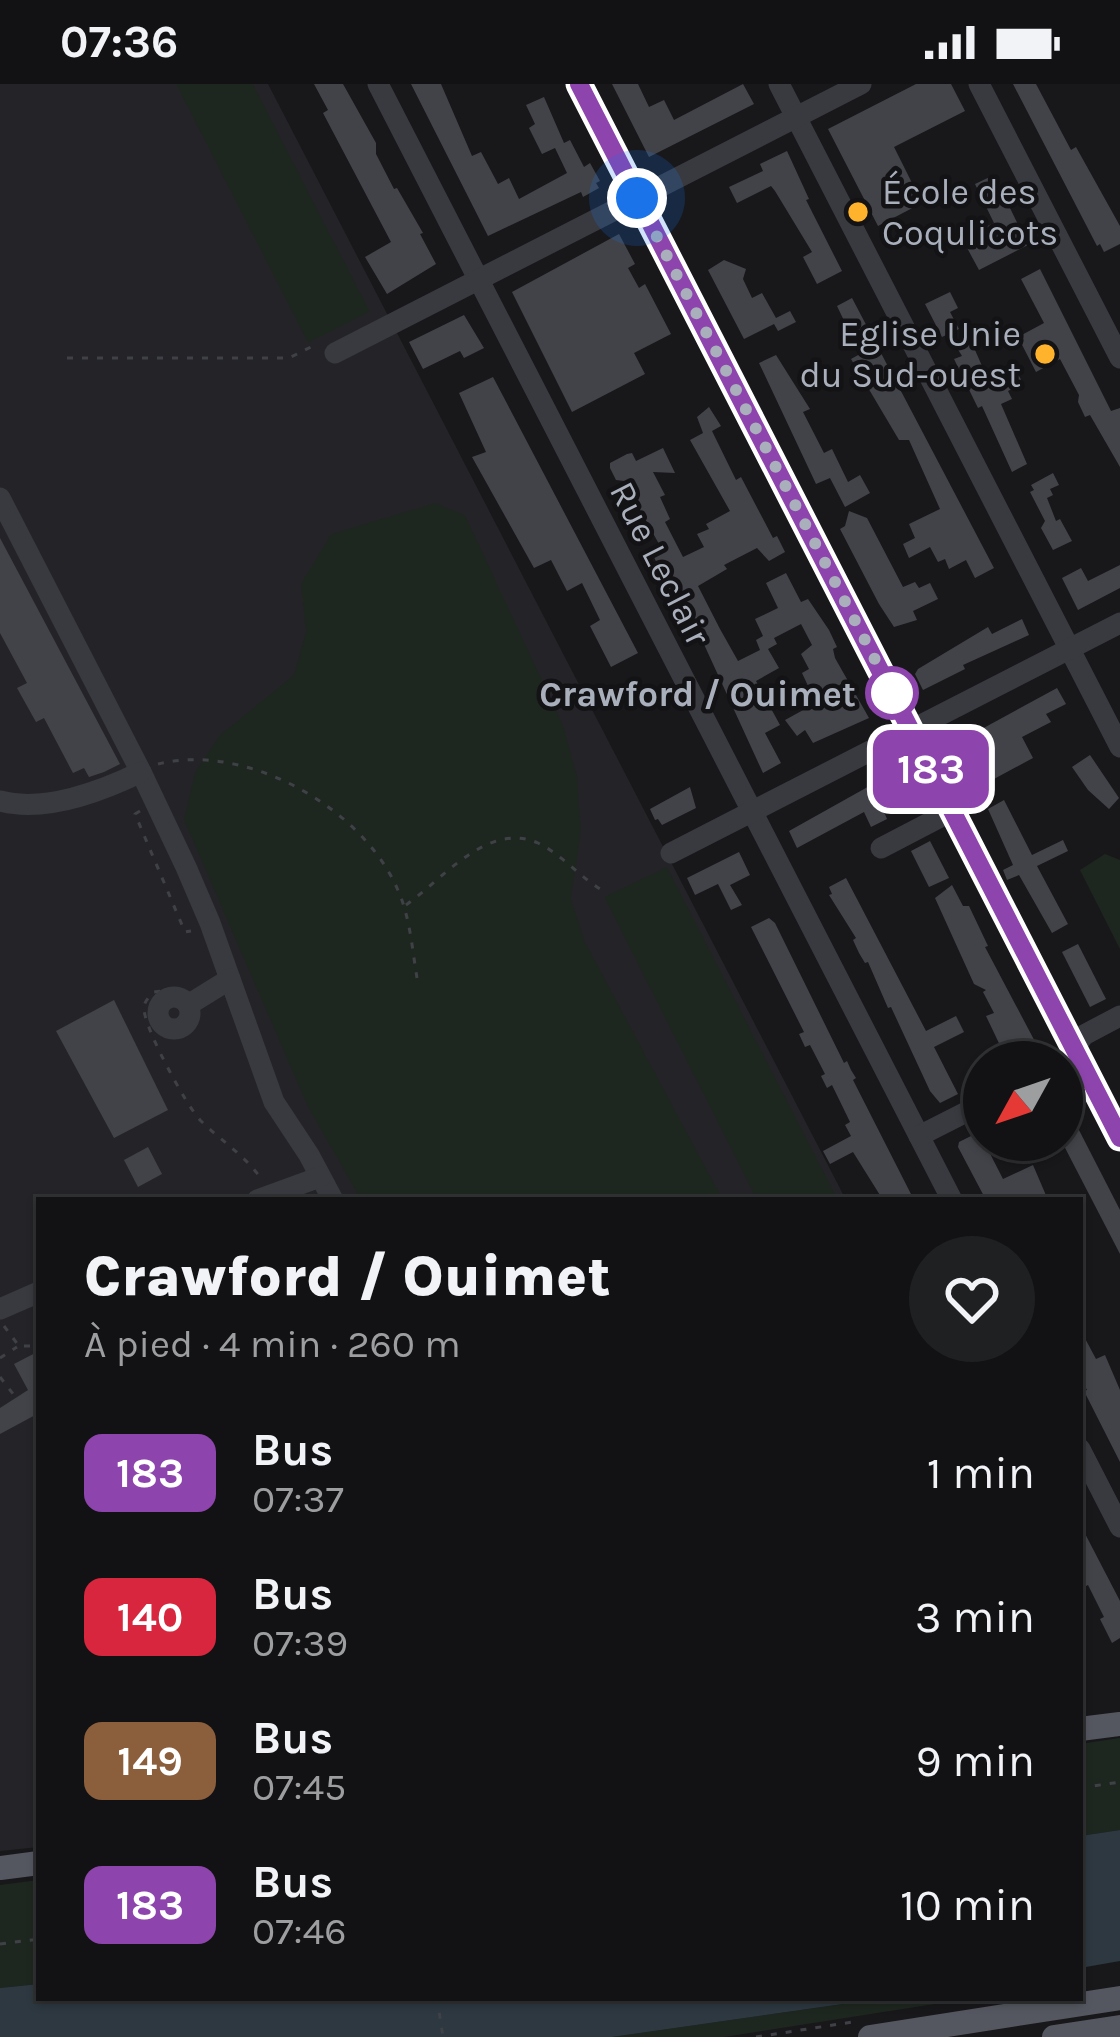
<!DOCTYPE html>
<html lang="fr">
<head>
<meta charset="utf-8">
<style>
  body { margin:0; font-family:Karla,sans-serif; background:#1f2022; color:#f1f3f6; height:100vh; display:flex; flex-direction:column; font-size:45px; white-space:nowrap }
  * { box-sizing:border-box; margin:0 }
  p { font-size:39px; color:#9c9ea0 }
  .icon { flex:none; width:66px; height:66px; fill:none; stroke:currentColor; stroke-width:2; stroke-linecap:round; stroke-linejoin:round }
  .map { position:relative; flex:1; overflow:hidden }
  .details { position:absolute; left:36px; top:1113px; width:1047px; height:804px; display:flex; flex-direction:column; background:#121214; border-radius:0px; box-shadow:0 3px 9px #0004,0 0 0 3px #313234 }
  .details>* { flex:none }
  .badge { padding:0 24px; border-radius:18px; font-size:42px; line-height:78px }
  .needle { width:78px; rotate:230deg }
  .buttons { position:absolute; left:963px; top:957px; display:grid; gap:24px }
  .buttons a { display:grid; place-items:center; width:120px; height:120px; border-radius:50%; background:#121214; box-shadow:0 3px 9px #0004,0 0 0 3px #313234; font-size:60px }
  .you { position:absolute; width:60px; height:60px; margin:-30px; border:9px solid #fff; border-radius:50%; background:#1a73e8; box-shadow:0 0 0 18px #1a73e833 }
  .map>.badge { position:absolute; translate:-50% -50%; box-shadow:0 0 0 6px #fff }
  .round { display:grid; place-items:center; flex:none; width:126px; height:126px; border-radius:63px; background:#1f2022 }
  .summary { display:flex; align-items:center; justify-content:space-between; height:204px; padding:0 48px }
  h1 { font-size:57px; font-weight:800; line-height:90px }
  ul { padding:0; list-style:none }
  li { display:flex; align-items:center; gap:36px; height:144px; padding:0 48px }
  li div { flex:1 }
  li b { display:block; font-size:45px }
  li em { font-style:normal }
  li .badge { min-width:132px; font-weight:700; text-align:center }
  .status { display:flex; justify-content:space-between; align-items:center; height:84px; padding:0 60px; background:#121214; direction:ltr }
  .status svg { height:33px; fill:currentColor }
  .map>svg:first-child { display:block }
  .built { fill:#242428 }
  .green { fill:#1e271f }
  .water { fill:#2d3841 }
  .building { fill:#424348 }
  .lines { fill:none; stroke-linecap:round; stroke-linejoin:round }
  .path { stroke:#3f4147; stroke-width:3; stroke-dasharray:6 9; stroke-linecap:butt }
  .minor { stroke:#393a40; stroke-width:21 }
  .major { stroke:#555760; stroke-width:24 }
  .line-casing { stroke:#fff; stroke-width:27 }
  .line { stroke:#8e44ad; stroke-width:18 }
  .walk { stroke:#a9b0bc; stroke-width:12; stroke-dasharray:0 21.6 }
  .poi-dot { fill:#ffb22c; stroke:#131316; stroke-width:4.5 }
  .stop-dot { fill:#fff; stroke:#8e44ad; stroke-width:6 }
  .labels { text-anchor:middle; stroke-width:9; stroke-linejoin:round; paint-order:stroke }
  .poi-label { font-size:36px; fill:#a9b0bc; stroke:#131316; text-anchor:start }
  .street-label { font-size:36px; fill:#a9b0bc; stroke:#131316 }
  .stop-label { font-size:36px; font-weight:bold; fill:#a9b0bc; stroke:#131316; text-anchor:end }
</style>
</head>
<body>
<div class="status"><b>07:36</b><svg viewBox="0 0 49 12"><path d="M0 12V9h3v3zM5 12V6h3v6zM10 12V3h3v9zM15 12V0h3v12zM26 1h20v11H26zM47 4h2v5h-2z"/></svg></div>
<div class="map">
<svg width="1120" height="1953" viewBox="0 0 1120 1953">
  <rect width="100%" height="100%" fill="#18181b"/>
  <polygon class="built" points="0,0 268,0 846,1116 39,1116 39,1763 0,1767"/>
  <g class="green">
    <polygon points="176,0 253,0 370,228 308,259"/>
    <polygon points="435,419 465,431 563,641 577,692 581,748 571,815 585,858 723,1116 361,1116 308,1023 184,736 195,688 221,650 294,591 306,547 301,500 331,450"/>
    <polygon points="1105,770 1120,776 1120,865 1080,786"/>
    <polygon points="667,783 838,1116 757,1116 604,813"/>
    <polygon points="1120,1654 1120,1746 1080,1752 1080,1660"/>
    <polygon points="39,1796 39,1900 0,1904 0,1801"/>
    <polygon points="885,1914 973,1914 724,1953 612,1953"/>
  </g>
  <g class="water">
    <polygon points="1120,1746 1120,1877 1080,1884 1080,1752"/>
    <polygon points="39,1900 39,1914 885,1914 612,1953 0,1953 0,1904"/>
  </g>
  <g class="building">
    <polygon points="314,0 343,0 376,59 376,70 394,105 397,104 423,149 420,150 436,180 387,210 365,173 391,158 323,29 328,26"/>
    <polygon points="411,0 441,0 472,72 481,68 498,100 509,94 519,115 567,89 555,64 542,70 529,44 535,40 526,21 544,13 564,59 570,56 584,83 590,79 600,97 596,99 599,104 583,113 581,108 488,152"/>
    <polygon points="612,0 638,0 649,23 664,16 674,36 743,0 754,20 649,73"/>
    <polygon points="916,0 951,0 965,27 894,63 922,119 878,142 828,45"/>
    <polygon points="1013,0 1036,0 1071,66 1076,63 1120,142 1120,160 1104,168 1100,160 1097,162"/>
    <polygon points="787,67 809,115 806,116 842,187 817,200 803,173 812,168 775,107 771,102 737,119 729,103 763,87 760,80"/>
    <polygon points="994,91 1028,161 979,186 966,162 979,155 975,148 994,139 975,100"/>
    <polygon points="619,150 635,180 628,184 639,204 645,200 671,250 634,269 645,290 572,328 512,208"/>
    <polygon points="724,176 746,185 743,195 752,214 762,209 776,234 790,227 796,238 778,247 774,240 744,255 708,186"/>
    <polygon points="1040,185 1111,327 1120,324 1120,383 1090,331 1085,333 1078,318 1079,311 1060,275 1036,288 1018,253 1044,239 1021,195"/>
    <polygon points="950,208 958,224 950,228 959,245 942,253 925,220"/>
    <polygon points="852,214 994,484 975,494 966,476 949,485 945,475 938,478 930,463 909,474 903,460 915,454 909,440 940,425 909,356 899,356 851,275 860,270 837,222"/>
    <polygon points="464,231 484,264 464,274 460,267 423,285 409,258"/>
    <polygon points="971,257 990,300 1016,287 1023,299 1008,307 1012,315 1001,320 1027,380 1012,388 982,322 978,324 954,275 962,272 957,264"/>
    <polygon points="776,271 810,325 803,328 824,369 832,365 848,398 860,391 870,409 845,423 830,394 816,400 759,279"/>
    <polygon points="493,293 638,569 611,583 590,542 600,536 582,499 567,507 551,476 534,484 472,373 486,368 459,309"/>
    <polygon points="709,323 721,342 712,347 736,396 741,393 773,454 777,452 785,468 769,477 757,464 724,481 727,485 698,502 720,545 738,577 760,566 756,556 763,552 755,535 778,524 766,499 786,489 801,518 808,515 829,546 837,563 833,565 835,574 869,634 813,659 805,646 797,652 785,636 816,619 802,589 809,585 801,570 812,561 801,540 774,554 777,560 768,565 779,584 756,597 780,641 765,649 781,679 763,689 702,556 674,504 670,506 650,465 659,460 624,397 616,396 610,384 610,379 627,370 632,369 636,377 663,364 675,389 653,388 665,411 660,413 670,435 665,438 683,473 704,463 697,450 709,445 706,440 730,427 690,356 703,349 697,333"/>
    <polygon points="1053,389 1059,401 1050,405 1053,411 1047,414 1056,437 1060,435 1072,457 1053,466 1041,444 1045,437 1030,408 1034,406 1031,401"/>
    <polygon points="849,427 867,434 903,503 915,498 919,504 930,499 938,515 913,527 917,536 894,543 879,520 840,445 845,442"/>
    <polygon points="0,454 120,680 104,688 89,693 84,684 73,689 44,634 36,638 17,604 27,599 0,549"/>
    <polygon points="1120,481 1120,504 1078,526 1062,494 1081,484 1088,497"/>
    <polygon points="1022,535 1029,551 963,581 965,585 923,606 915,590 918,585 988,543 992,550"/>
    <polygon points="1057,604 1066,620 1046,630 1051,638 1022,653 1033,674 994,695 987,680 968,689 963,681 957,684 947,664"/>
    <polygon points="1090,671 1119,714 1109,725 1088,706 1072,683"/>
    <polygon points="898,686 907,702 879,716 887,735 871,743 864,728 797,764 789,747"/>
    <polygon points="690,703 696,724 662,741 658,735 655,736 650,725"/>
    <polygon points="1004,716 1032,771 1063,756 1068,767 1037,782 1068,840 1052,849 1019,791 1007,796 1003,786 1013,781 988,725"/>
    <polygon points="930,757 949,794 929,803 911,767"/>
    <polygon points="739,768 750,791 730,801 742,821 731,826 718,800 695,811 687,794"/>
    <polygon points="846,794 926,947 956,932 964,948 934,963 958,1010 940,1019 930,1007 891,923 888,924 868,878 865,879 859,869 853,856 856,854 829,811 832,810 829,803"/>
    <polygon points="952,801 963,822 969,822 988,862 985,863 1040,967 1021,978 1014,973 1007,976 986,932 994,929 983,908 986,906 974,900 935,814"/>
    <polygon points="769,834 775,839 844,979 847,977 851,986 856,994 853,996 914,1116 883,1116 853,1068 830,1080 823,1067 851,1052 845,1041 850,1038 832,1001 827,1004 821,992 825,990 810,961 805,963 799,950 804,948 751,843"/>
    <polygon points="1078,860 1106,915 1090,923 1062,868"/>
    <polygon points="114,916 168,1026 114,1054 56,947"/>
    <polygon points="1062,1013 1120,1126 1120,1170 1062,1058"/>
    <polygon points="979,1048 1003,1095 1033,1081 1048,1116 986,1116 958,1063 959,1058"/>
    <polygon points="148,1063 162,1090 138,1103 124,1076"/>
    <polygon points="1080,1245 1096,1275 1105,1271 1120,1306 1120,1378 1084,1307 1087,1306 1080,1292"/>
    <polygon points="39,1267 39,1329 0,1350 0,1324 28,1306 14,1280"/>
    <polygon points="1080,1440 1120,1517 1120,1554 1112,1559 1100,1535 1104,1533 1088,1501 1082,1504"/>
  </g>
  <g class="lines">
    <g class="path">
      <polyline points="67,274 289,274 313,262"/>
      <path d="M158 680C246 658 361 723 397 804 410 832 412 864 417 894"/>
      <polyline points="140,727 135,730 185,848 191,847"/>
      <path d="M406 821C444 794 488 737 538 759 561 770 579 792 600 805"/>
      <path d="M175 905 154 908C150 912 144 917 144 924 143 942 186 1021 200 1036 221 1057 245 1071 262 1096"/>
      <polyline points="4,1242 19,1262 39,1262"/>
      <polyline points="0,1274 17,1263"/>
      <polyline points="0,1293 17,1315"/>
      <polyline points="1080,1704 1120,1698"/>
      <polyline points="0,1860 39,1855"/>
      <polyline points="437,1914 443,1953"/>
      <polyline points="756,1953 859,1937"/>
    </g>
    <g class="minor">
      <polyline points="378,0 952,1116"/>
      <polyline points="579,0 1120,1054"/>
      <polyline points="779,0 1120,663"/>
      <polyline points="979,0 1120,274"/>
      <polyline points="335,269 861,0"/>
      <polyline points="0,414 141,688 186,783 210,839 274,1018 309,1071 333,1116"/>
      <path d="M0 717C44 729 102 707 141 688"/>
      <polyline points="881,764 952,727"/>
      <polyline points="671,769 1120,539"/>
      <circle cx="174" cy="929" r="16"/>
      <polyline points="188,921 230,895"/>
      <polyline points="1062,979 1084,951 1120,932"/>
      <polyline points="919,1052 984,1019"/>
      <polyline points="257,1116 320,1093"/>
      <polyline points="0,1225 39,1208"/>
      <polyline points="1080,1365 1120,1443"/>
    </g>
    <g class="major">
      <polyline points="1080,1645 1120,1640"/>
      <polyline points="0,1784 39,1779"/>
      <polyline points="870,1953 1120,1914"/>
      <polyline points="1054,1953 1120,1943"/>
    </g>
  </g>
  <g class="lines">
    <defs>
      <polyline id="line" points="579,0 1120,1054"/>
    </defs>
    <use href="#line" class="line-casing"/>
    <use href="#line" class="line"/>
    <polyline class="walk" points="637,114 901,626 892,609"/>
  </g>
  <g class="poi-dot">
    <circle cx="858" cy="128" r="12"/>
    <circle cx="1045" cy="270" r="12"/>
  </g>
  <circle class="stop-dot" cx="892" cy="609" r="24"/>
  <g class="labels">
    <g class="poi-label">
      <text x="882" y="120">École des<tspan x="882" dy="41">Coqulicots</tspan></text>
      <text x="1021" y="262" text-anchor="end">Eglise Unie<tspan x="1021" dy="41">du Sud-ouest</tspan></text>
    </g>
    <g class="street-label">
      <text transform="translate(661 479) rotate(63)" y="13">Rue Leclair</text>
    </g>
    <g class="stop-label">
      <text x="856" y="622">Crawford / Ouimet</text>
    </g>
  </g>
</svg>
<div class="buttons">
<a><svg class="needle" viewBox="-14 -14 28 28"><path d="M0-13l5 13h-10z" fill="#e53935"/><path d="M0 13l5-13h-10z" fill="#9c9ea0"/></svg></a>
</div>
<div class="you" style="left:637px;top:114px"></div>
<b class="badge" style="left:931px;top:685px;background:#8e44ad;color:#fff">183</b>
<section class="details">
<div class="summary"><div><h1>Crawford / Ouimet</h1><p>À pied · 4 min · 260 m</p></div><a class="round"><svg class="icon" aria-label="heart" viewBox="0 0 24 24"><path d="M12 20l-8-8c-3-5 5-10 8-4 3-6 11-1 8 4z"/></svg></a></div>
<ul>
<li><span class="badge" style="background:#8e44ad;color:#fff">183</span><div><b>Bus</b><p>07:37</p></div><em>1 min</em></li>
<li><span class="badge" style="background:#d7263d;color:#fff">140</span><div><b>Bus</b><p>07:39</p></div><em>3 min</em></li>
<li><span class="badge" style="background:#8b5e3c;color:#fff">149</span><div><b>Bus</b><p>07:45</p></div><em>9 min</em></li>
<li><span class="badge" style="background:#8e44ad;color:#fff">183</span><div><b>Bus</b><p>07:46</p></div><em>10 min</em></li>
</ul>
</section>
</div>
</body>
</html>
